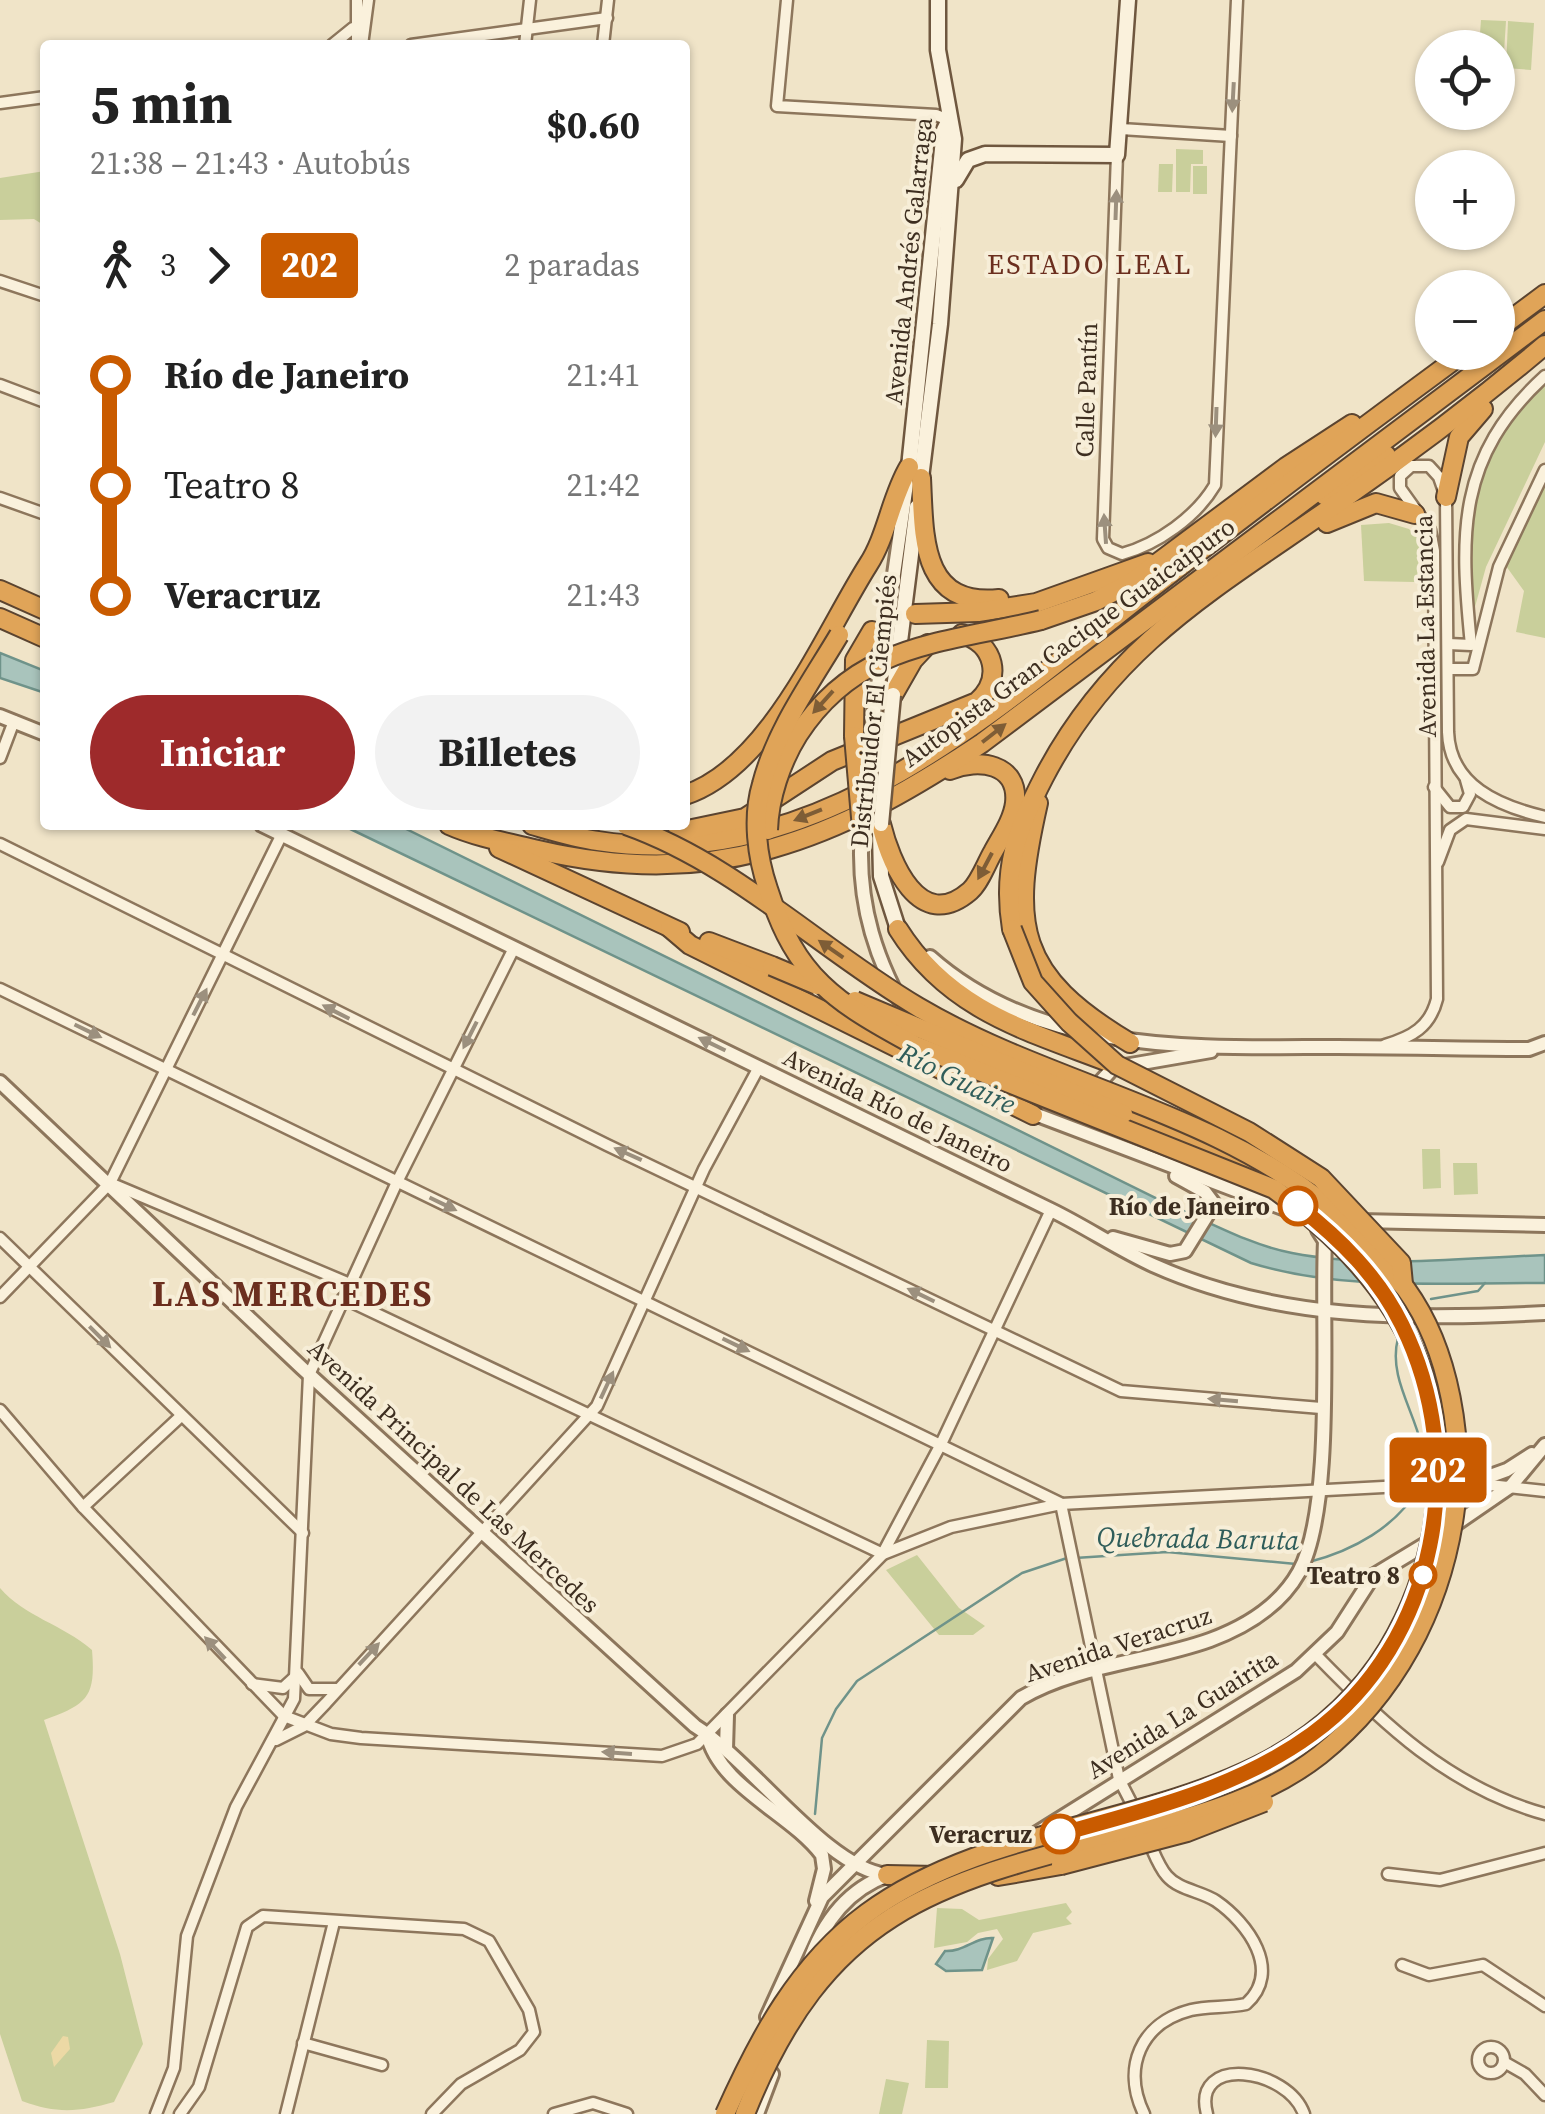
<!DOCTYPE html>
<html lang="es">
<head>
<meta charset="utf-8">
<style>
  body { margin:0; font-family:"Source Serif 4",serif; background:#f2f2f2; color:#222; height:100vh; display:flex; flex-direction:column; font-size:38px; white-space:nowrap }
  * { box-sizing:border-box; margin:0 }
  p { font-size:32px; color:#767676 }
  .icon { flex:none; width:55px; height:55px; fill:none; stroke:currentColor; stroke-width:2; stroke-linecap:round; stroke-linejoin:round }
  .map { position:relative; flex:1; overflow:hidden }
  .sheet { position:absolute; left:40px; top:40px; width:650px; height:790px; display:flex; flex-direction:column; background:#fff; border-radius:10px; box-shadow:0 2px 8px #0004 }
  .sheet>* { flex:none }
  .badge { padding:0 20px; border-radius:8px; font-size:35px; line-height:65px }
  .controls { position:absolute; left:1415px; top:30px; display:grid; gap:20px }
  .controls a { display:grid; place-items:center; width:100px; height:100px; border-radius:50%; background:#fff; box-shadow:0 2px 8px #0004; font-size:50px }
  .map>.badge { position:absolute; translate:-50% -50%; box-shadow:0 0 0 5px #fff }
  .legs { display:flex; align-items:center; gap:15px; height:110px; padding:0 50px; font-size:32px }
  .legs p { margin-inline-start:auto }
  .summary { display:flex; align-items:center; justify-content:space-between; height:170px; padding:0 50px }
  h1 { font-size:55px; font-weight:700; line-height:75px }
  .button { display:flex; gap:20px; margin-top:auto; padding:20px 50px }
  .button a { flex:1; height:115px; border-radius:60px; background:#9e2a2b; color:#fff; font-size:40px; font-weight:700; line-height:115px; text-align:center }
  .button a+a { background:#f2f2f2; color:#222 }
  ul { padding:0 50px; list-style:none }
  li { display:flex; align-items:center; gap:35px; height:110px; font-size:38px }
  li i { display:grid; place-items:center; width:15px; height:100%; margin:0 12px; background:currentColor }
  li i::after { content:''; width:25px; height:25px; margin:-12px; border:8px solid; border-radius:50%; background:#fff }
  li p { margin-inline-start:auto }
  li:first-child i { background:linear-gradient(#0000 50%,currentColor 0) }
  li:last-child i { background:linear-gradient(currentColor 50%,#0000 0) }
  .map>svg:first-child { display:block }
  .green { fill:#c9cf9b }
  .sand { fill:#ecd9a5 }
  .water { fill:#a9c4bc; stroke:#6f938a; stroke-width:2.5 }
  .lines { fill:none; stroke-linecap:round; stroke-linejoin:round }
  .stream { stroke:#6f938a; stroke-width:2.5 }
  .minor-casing { stroke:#8d765c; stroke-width:15 }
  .tertiary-casing { stroke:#8d765c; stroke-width:18 }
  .secondary-casing { stroke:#6f573f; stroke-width:19 }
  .motorway-casing { stroke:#5b4430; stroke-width:22 }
  .minor { stroke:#faf1dc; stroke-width:10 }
  .tertiary { stroke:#faf1dc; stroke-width:12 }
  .secondary { stroke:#faf1dc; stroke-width:14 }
  .motorway { stroke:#e0a458; stroke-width:18 }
  .tertiary-bridge-casing { stroke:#8d765c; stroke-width:18; stroke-linecap:butt }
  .secondary-bridge-casing { stroke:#6f573f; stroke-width:19; stroke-linecap:butt }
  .motorway-bridge-casing { stroke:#5b4430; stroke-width:22; stroke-linecap:butt }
  .tertiary-bridge { stroke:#faf1dc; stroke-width:12 }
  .secondary-bridge { stroke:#faf1dc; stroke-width:14 }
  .motorway-bridge { stroke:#e0a458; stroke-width:18 }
  .oneway { fill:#9c907e }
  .oneway2 { fill:#7e5d36 }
  .line-1-casing { stroke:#fff; stroke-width:22 }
  .line-1 { stroke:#c95b00; stroke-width:15 }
  .stop-1-dot { fill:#fff; stroke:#c95b00; stroke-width:5 }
  .labels { text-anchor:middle; stroke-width:8; stroke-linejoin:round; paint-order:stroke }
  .street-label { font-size:25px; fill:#3d2e20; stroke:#f7eed8 }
  .stop-label { font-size:25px; font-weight:bold; fill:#3d2e20; stroke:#f7eed8; text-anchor:end }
  .neighbourhood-label { font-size:28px; letter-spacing:2.5px; fill:#6b2e1e; stroke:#f7eed8 }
  .water-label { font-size:28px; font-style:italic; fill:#2f5d5a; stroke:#f7eed8 }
  .district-label { font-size:35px; font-weight:bold; letter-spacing:2.5px; fill:#6b2e1e; stroke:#f7eed8 }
</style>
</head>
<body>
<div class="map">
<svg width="1545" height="2114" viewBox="0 0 1545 2114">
  <rect width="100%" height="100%" fill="#f0e4c8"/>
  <g class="green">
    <polygon points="1481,20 1506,21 1503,68 1498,68 1498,48 1479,47"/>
    <polygon points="1508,21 1534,23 1531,70 1506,68"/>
    <polygon points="1176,149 1203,150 1203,164 1191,164 1190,192 1176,192"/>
    <polygon points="1159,164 1173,164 1172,192 1158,192"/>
    <rect x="1193" y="166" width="14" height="28"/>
    <polygon points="45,171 45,226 34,219 0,220 0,178"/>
    <path d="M1545 379V442L1486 567 1473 614C1451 529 1487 442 1545 379Z"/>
    <polygon points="1545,484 1545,638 1516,632 1524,591 1506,566"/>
    <polygon points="1389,523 1409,529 1424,545 1423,576 1414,582 1364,581 1361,525"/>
    <polygon points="1422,1149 1440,1149 1441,1188 1423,1189"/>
    <polygon points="1453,1163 1477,1163 1478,1194 1454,1195"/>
    <polygon points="917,1555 959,1608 985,1626 973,1635 939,1635 886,1570"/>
    <path d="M0 1588C25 1617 62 1624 92 1650 96 1698 87 1704 44 1720L120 1954 143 2044 114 2102C79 2112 57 2114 22 2101L0 2034Z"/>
    <polygon points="1066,1903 1072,1912 1066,1918 1072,1924 1033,1933 1017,1961 987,1970 988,1959 1003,1939 997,1929 978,1933 967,1942 934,1948 937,1908 962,1909 979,1920"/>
    <polygon points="927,2040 949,2041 948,2088 925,2088"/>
    <polygon points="886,2079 909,2083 902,2114 879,2114"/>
  </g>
  <polygon class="sand" points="63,2036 68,2037 70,2049 54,2067 51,2053"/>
  <g class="water">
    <polygon points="0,653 45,671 45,693 0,678"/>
    <path d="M342 825H398L1170 1205C1209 1222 1250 1245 1292 1253 1374 1269 1462 1258 1545 1255V1283C1448 1282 1345 1292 1251 1263Z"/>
    <path d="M993 1938 982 1970 946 1971 936 1964 945 1951C964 1952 975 1937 993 1938Z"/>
  </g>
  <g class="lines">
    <g class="stream">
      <polyline points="1431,1299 1478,1291 1485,1283"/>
      <path d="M1398 1338C1385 1388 1433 1430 1422 1480"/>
      <polyline points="1075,1558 1167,1552 1296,1564"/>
      <path d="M1309 1562C1352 1551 1397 1527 1419 1487"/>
      <polyline points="815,1814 822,1738 836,1709 857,1681 1022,1573 1067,1558"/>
    </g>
    <defs>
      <g id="minor">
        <polyline points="787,0 777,106 936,115 949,120"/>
        <polyline points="332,45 353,28"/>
        <polyline points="357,45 357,0"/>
        <polyline points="362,45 368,0"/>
        <polyline points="411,45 607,18"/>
        <polyline points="525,45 530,0"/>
        <polyline points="603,45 608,0"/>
        <polyline points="0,103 45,97"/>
        <polyline points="1121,129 1231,136"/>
        <path d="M1117 155 1103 539 1108 548 1122 554C1158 544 1196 517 1215 485L1237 0"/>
        <polyline points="0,281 45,296"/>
        <polyline points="0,385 45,402"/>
        <polyline points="0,498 45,514"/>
        <path d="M1448 644 1471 645C1460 535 1456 457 1545 376"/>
        <polyline points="1448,669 1473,669 1499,567 1545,470"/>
        <polyline points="0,758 14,721"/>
        <polyline points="1434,787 1450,807 1463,807 1470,794 1466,780"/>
        <polyline points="0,844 607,1145 1121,1391 1321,1408"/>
        <polyline points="1438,862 1450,830 1466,819 1545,829"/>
        <polyline points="0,989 1060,1503"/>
        <path d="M1385 1045C1412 1037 1430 1027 1437 999L1434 551 1430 530 1400 488V476L1411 466H1429L1439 477 1446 497 1448 732C1450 786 1499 806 1545 817"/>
        <polyline points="110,1183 350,1284"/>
        <polyline points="0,1238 303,1533"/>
        <polyline points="0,1297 110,1183 282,834"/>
        <polyline points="343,1298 883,1554"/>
        <polyline points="0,1410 83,1507 284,1716 331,1734 361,1738 662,1756 697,1744 883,1554 951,1527 1061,1504 1440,1484"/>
        <polyline points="1472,1483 1545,1491"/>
        <polyline points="1061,1504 1119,1779 1136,1812"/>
        <polyline points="83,1507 181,1416"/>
        <polyline points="883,1553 941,1444 1051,1210"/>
        <path d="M1316 1655C1382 1723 1450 1788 1545 1814"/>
        <polyline points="298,1673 309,1689 336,1689"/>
        <polyline points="252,1684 283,1688 295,1677"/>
        <polyline points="276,1740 304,1726 326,1703 597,1406 704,1169 759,1067"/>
        <polyline points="1388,1874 1440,1880 1545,1853"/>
        <polyline points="1402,1965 1429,1975 1483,1965 1545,2006"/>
        <polyline points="303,2043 382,2065"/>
        <circle cx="1491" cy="2060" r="13"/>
        <polyline points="1504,2062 1525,2074 1545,2095"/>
        <polyline points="156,2114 174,2068 187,1936 236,1807 294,1699 309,1375 397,1182 514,948"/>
        <polyline points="180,2114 199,2087 247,1927 263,1916 464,1929 489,1941 529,2010 534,2032 520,2050 461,2084 432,2114"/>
        <polyline points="286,2114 334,1922"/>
        <polyline points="554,2114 593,2103 627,2114"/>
        <path d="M1144 2114C1122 2068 1140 2023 1191 2010 1208 2006 1228 2008 1246 2004 1283 1971 1248 1923 1216 1901 1201 1891 1179 1890 1167 1876 1159 1867 1154 1853 1149 1842"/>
        <path d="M1207 2114C1191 2054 1288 2068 1304 2114"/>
      </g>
      <g id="tertiary">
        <polyline points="0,716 45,734"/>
        <polyline points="871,734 907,484"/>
        <path d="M262 825 1051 1210C1086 1227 1118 1249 1153 1265 1278 1321 1411 1320 1545 1313"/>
        <path d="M862 829C856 903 876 965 916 1028"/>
        <path d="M930 957C1041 1056 1198 1047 1337 1047 1401 1047 1465 1049 1529 1049L1545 1043"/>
        <path d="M0 1082 302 1368 695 1726C753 1762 826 1868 887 1875"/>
        <polyline points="1093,1090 1113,1068 1211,1051"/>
        <polyline points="1027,1111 1301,1215 1359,1221 1545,1225"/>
        <polyline points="1113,1238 1170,1254 1185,1251 1214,1204 1205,1192 1176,1176"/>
        <polyline points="1471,1483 1507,1470 1532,1454"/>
        <polyline points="1450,1528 1511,1486 1545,1445"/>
        <path d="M707 1733C718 1787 791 1813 822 1855L824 1869 816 1901"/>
        <polyline points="726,1749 727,1715"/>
        <polyline points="1037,1833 1296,1671 1337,1632 1373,1576 1434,1539"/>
        <path d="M808 1965C822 1924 846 1890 888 1875"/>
        <path d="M767 2017 822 1897 1021 1698C1077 1665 1149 1662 1210 1640 1245 1627 1280 1606 1299 1572 1335 1507 1321 1322 1325 1241L1318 1230"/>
        <polyline points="757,2114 772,2074"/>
      </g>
      <g id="secondary">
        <polyline points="956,180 968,160 985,154 1117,155 1128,0"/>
        <polyline points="909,467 944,130 949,120"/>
        <polyline points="920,486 940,324 954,139 938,50 938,0"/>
        <polyline points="894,689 917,507"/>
        <polyline points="880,832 881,876 898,929"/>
      </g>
      <g id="motorway">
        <polyline points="1498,329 1545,294"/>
        <path d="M921 478C924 536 920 607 999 599"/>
        <polyline points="1325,496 1386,455"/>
        <polyline points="1446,497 1459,437 1483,409"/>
        <polyline points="1327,523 1376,503 1415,514"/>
        <polyline points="0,590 45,610"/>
        <polyline points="915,614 978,612 1036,603 1148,563"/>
        <polyline points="0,618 45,638"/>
        <polyline points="1041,620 1096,601 1132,582 1286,467 1352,424"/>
        <polyline points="893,695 913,660 928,644"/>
        <polyline points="854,736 855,660 872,631"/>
        <path d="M685 795C770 767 823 636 868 565 887 536 891 497 909 467"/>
        <path d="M1038 803C1010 926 1016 975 1130 1043"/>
        <path d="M881 824C890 861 919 935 970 891 980 882 986 864 993 852 1001 837 1013 820 1015 803 1019 763 978 758 950 770"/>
        <path d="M449 825C476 837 509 843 538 850 715 891 835 841 982 743L1545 320"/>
        <path d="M532 825C553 831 575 838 598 841 811 874 984 720 1139 598 1246 515 1355 433 1465 352"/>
        <path d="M678 832 745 818 832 761 977 702C1003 679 995 644 962 634"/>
        <polyline points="499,848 680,932"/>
        <polyline points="670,928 690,945 1033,1115"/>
        <path d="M898 929C950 1012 1029 1031 1116 1065"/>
        <path d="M1012 929C1002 869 1017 829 1044 777 1116 639 1224 584 1346 497 1415 449 1481 399 1545 345"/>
        <polyline points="709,942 772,966"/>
        <polyline points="1123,1114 1237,1163 1262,1179"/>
        <polyline points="887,1875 937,1876"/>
        <polyline points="998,1876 1061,1865"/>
      </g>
    </defs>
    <use href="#minor" class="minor-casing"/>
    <use href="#tertiary" class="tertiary-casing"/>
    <use href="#secondary" class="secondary-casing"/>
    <use href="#motorway" class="motorway-casing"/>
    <use href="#minor" class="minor"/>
    <use href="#tertiary" class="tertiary"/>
    <use href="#secondary" class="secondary"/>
    <use href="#motorway" class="motorway"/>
    <defs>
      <polyline id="tertiary-bridge" points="865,791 871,734"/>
      <polyline id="secondary-bridge" points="881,824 893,695"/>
      <g id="motorway-bridge">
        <polyline points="854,736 862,829"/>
        <path d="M626 825C734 863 820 949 918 1007 1050 1085 1214 1110 1333 1211 1353 1227 1366 1247 1383 1267 1390 1275 1399 1280 1406 1289 1450 1350 1465 1442 1454 1516 1440 1610 1395 1695 1320 1755 1269 1795 1205 1814 1143 1830 942 1882 829 1903 745 2114"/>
        <path d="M768 830C769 798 781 762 798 735 858 642 944 644 1041 620"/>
        <polyline points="1012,929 1033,982 1069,1022 1117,1065 1249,1132 1321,1178 1401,1263 1403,1284"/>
        <polyline points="772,966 817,985"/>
        <polyline points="855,1001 1123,1114"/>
        <polyline points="1061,1865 1187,1832 1264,1802"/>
        <path d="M725 2114C759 2038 798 1964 867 1913 1028 1795 1273 1838 1388 1649 1420 1596 1436 1540 1438 1478 1441 1350 1373 1261 1274 1189L914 1045C835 1002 796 978 768 889 757 857 752 817 762 784 776 730 811 682 839 635"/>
      </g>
    </defs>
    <use href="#tertiary-bridge" class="tertiary-bridge-casing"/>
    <use href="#secondary-bridge" class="secondary-bridge-casing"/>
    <use href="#motorway-bridge" class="motorway-bridge-casing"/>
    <use href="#tertiary-bridge" class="tertiary-bridge"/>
    <use href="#secondary-bridge" class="secondary-bridge"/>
    <use href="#motorway-bridge" class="motorway-bridge"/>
  </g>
  <defs><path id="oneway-solid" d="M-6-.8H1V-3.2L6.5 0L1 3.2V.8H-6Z" transform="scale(2.5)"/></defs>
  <g class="oneway">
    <use href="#oneway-solid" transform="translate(1233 97) rotate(93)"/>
    <use href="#oneway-solid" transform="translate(1116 205) rotate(-88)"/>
    <use href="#oneway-solid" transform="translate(1216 422) rotate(92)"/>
    <use href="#oneway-solid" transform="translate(1105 529) rotate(-94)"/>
    <use href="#oneway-solid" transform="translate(200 1002) rotate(-63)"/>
    <use href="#oneway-solid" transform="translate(336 1012) rotate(-153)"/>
    <use href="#oneway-solid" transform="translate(88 1031) rotate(26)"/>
    <use href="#oneway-solid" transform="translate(470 1035) rotate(117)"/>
    <use href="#oneway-solid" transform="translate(712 1044) rotate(-154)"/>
    <use href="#oneway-solid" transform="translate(628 1154) rotate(-156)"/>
    <use href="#oneway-solid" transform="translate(443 1204) rotate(26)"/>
    <use href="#oneway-solid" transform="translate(921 1295) rotate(-154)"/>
    <use href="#oneway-solid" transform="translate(100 1337) rotate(45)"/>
    <use href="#oneway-solid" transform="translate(736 1345) rotate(26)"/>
    <use href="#oneway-solid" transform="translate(607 1385) rotate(-65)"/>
    <use href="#oneway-solid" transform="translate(1223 1400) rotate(-175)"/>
    <use href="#oneway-solid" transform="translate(215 1648) rotate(-133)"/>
    <use href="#oneway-solid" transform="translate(369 1654) rotate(-47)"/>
    <use href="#oneway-solid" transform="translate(617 1753) rotate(-176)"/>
  </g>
  <g class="oneway2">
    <use href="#oneway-solid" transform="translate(823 702) rotate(132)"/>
    <use href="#oneway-solid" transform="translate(994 733) rotate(-38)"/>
    <use href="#oneway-solid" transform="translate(808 815) rotate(158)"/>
    <use href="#oneway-solid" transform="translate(985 866) rotate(118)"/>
    <use href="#oneway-solid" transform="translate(831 949) rotate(-145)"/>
  </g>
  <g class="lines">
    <defs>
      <path id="line-1" d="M1060 1834C1147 1810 1238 1788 1312 1734 1439 1642 1469 1460 1402 1325 1378 1276 1340 1239 1298 1206"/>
    </defs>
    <use href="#line-1" class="line-1-casing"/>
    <use href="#line-1" class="line-1"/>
  </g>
  <g class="stop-1-dot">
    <circle cx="1298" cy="1206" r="18"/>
    <circle cx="1423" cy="1575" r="12"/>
    <circle cx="1060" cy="1834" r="18"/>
  </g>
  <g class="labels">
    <g class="street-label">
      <text transform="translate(908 261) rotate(-84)" y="9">Avenida Andrés Galarraga</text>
      <text transform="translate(1086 390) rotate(-88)" y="9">Calle Pantín</text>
      <text transform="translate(1425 626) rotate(-91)" y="9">Avenida La Estancia</text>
      <text transform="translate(1068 642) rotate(-36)" y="9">Autopista Gran Cacique Guaicaipuro</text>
      <text transform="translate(873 711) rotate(-84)" y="9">Distribuidor El Ciempiés</text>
      <text transform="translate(898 1110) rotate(26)" y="9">Avenida Río de Janeiro</text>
      <text transform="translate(454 1476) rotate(43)" y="9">Avenida Principal de Las Mercedes</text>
      <text transform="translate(1118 1644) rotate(-18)" y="9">Avenida Veracruz</text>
      <text transform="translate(1182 1714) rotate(-32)" y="9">Avenida La Guairita</text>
    </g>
    <g class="stop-label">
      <text x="1270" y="1215">Río de Janeiro</text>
      <text x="1400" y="1584">Teatro 8</text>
      <text x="1032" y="1843">Veracruz</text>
    </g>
    <g class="neighbourhood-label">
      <text x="1090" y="274">ESTADO LEAL</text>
    </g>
    <g class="water-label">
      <text transform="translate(957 1078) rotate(26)" y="10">Río Guaire</text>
      <text transform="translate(1198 1538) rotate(1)" y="10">Quebrada Baruta</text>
    </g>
    <g class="district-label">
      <text x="293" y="1306">LAS MERCEDES</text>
    </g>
  </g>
</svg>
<div class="controls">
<a><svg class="icon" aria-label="locate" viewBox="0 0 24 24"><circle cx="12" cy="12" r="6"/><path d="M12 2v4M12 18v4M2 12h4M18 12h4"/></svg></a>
<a>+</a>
<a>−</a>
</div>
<b class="badge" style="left:1438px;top:1470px;background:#c95b00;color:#fff">202</b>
<section class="sheet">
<div class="summary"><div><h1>5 min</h1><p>21:38 – 21:43 · Autobús</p></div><b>$0.60</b></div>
<div class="legs"><svg class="icon" aria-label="walk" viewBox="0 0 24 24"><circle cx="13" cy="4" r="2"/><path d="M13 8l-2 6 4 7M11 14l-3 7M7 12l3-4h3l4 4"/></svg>3<svg class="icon" aria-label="forward" viewBox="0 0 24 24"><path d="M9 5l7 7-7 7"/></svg><b class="badge" style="background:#c95b00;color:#fff">202</b><p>2 paradas</p></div>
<ul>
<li><i style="color:#c95b00"></i><b>Río de Janeiro</b><p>21:41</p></li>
<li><i style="color:#c95b00"></i><span>Teatro 8</span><p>21:42</p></li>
<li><i style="color:#c95b00"></i><b>Veracruz</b><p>21:43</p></li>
</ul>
<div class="button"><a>Iniciar</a><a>Billetes</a></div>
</section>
</div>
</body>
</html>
